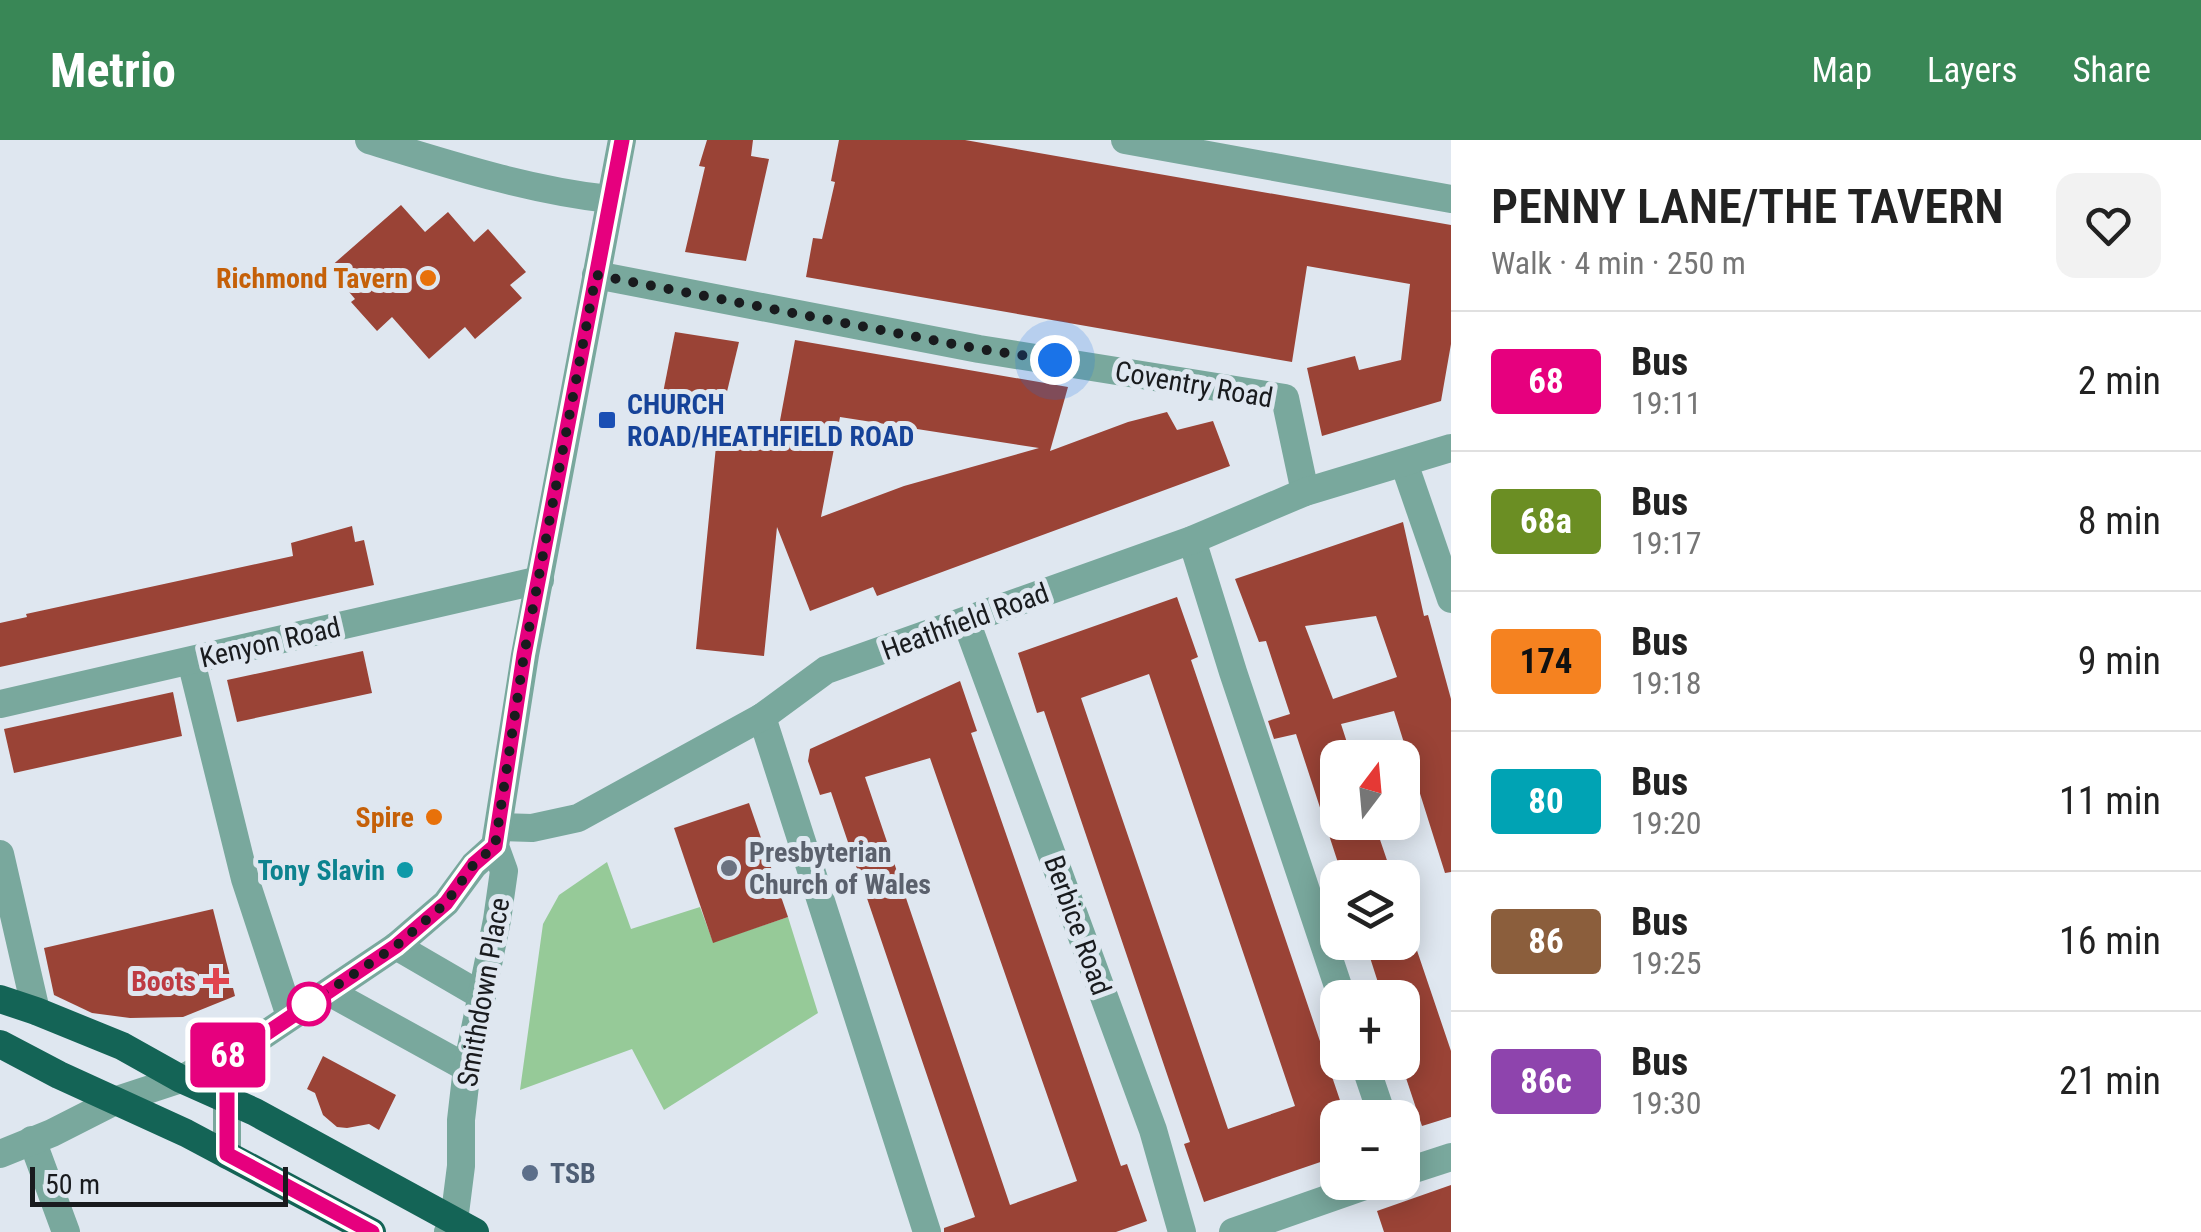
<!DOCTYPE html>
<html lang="en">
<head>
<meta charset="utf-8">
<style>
  body { margin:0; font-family:"Roboto Condensed",sans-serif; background:#f2f2f2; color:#222; height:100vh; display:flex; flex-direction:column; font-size:38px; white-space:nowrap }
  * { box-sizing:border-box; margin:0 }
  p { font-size:32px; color:#767676 }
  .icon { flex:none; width:55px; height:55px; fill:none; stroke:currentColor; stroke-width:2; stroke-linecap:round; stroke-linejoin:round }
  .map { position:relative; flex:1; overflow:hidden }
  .drawer { display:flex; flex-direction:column; background:#fff; width:750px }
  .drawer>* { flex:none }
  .badge { padding:0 20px; border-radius:8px; font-size:35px; line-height:65px }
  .needle { width:65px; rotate:16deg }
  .fabs { position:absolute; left:1320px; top:600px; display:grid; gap:20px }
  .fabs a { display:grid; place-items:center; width:100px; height:100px; border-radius:20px; background:#fff; box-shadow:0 5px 25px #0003; font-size:50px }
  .scale { position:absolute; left:30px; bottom:25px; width:258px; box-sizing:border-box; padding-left:10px; border:5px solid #191b1e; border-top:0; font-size:28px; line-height:35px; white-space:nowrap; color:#191b1e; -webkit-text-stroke:8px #dfe7f0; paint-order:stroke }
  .you { position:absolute; width:50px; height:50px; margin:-25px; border:8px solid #fff; border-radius:50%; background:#1a73e8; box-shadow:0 0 0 15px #1a73e833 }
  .map>.badge { position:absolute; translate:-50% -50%; box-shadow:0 0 0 5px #fff }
  .round { display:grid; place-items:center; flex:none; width:105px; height:105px; border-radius:20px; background:#f2f2f2 }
  .summary { display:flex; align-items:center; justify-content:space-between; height:170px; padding:0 40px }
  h1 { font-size:48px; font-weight:600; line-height:75px }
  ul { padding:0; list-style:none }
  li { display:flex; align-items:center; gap:30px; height:140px; padding:0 40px; border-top:2px solid #e0e0e0 }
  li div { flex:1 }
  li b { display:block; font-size:38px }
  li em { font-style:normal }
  li .badge { min-width:110px; font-weight:700; text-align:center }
  header { display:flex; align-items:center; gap:60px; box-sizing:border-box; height:140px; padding:0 50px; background:#398756; color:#fff }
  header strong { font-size:48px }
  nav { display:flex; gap:55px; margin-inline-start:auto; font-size:35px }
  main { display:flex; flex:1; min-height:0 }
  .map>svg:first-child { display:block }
  .green { fill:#96ca98 }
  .building { fill:#9a4336; fill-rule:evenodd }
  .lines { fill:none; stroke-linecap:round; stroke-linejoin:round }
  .minor { stroke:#79a89d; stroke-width:28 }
  .tertiary { stroke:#79a89d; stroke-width:28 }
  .trunk { stroke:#146456; stroke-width:28 }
  .line-casing { stroke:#fff; stroke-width:22 }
  .line { stroke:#e6007e; stroke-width:15 }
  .walk { stroke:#191b1e; stroke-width:10; stroke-dasharray:0 18 }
  .food-dot { fill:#e8710a; stroke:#dfe7f0; stroke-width:4 }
  .transit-dot { fill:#1a4fb4; stroke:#dfe7f0; stroke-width:4 }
  .worship-dot { fill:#6b7280; stroke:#dfe7f0; stroke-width:4 }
  .culture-dot { fill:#0f9aa8; stroke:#dfe7f0; stroke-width:4 }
  .health-dot { fill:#e0444e; stroke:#dfe7f0; stroke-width:4 }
  .stop-dot { fill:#fff; stroke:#e6007e; stroke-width:5 }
  .service-dot { fill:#5c6f8a; stroke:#dfe7f0; stroke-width:4 }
  .labels { text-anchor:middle; stroke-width:10; stroke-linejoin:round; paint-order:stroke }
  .food-label { font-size:28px; font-weight:bold; fill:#c56008; stroke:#dfe7f0; text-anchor:end }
  .street-label { font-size:28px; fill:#191b1e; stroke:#dfe7f0 }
  .transit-label { font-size:28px; font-weight:bold; fill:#164399; stroke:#dfe7f0; text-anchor:start }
  .worship-label { font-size:28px; font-weight:bold; fill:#5b616d; stroke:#dfe7f0; text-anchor:start }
  .culture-label { font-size:28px; font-weight:bold; fill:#0d838f; stroke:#dfe7f0; text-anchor:end }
  .health-label { font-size:28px; font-weight:bold; fill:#be3a42; stroke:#dfe7f0; text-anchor:end }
  .service-label { font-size:28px; font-weight:bold; fill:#4e5e75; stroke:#dfe7f0; text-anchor:start }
</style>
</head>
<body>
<header>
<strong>Metrio</strong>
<nav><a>Map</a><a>Layers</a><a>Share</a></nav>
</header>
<main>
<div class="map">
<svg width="1451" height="1092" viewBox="0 0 1451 1092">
  <rect width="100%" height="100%" fill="#dfe7f0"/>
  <polygon class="green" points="607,722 631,789 700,767 713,802 788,777 818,873 664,970 632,909 520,950 543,784 559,755"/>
  <g class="building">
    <polygon points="707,0 753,0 751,16 769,19 746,121 685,112 705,27 699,26"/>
    <polygon points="839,0 965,0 1451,85 1451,204 1441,261 1322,296 1307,228 1355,216 1359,230 1401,220 1410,144 1307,126 1292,222 806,137 813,98 822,99 835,42 831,41"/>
    <polygon points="401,65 425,92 448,72 474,102 488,89 526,132 510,145 522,158 475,199 465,187 429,219 392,177 377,191 351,162 355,159 329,128"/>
    <polygon points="675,192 739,202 724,264 663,253"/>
    <path d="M795 200 1068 247 1050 311 1128 282 1167 272 1177 290 1213 281 1230 326 877 456 873 447 810 471 777 387 764 516 696 509 717 296 776 302ZM840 277 1039 308 904 346 821 377Z"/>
    <path d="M1403 382 1424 476 1428 475 1451 559V732L1445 733 1394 571 1341 584 1352 618H1338V682H1374L1393 738H1343L1296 594 1274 599 1268 581 1290 574 1266 501 1259 502 1235 439ZM1376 476 1397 537 1333 559 1305 486Z"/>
    <polygon points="352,386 355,402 364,400 374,445 0,527 0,483 27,477 26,474 293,416 291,403"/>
    <path d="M1177 457 1198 517 1191 520 1346 978H1338V1016L1204 1062 1184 1004 1190 1002 1044 571 1037 573 1018 513ZM1149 534 1295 966 1228 989 1081 558Z"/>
    <polygon points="363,511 372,553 237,582 227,540"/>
    <path d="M960 541 977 591 971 593 1101 968 1121 1026 1127 1024 1147 1081 1116 1092H944V1088L975 1077 831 652 820 655 808 621 810 609ZM930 618 1077 1041 1010 1065 865 637Z"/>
    <polygon points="173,552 182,596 14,633 4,589"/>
    <polygon points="749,663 788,777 713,803 674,688"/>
    <polygon points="213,769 235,856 183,877 130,878 92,873 54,855 44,808"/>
    <polygon points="1407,781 1451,911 1451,977 1422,986 1402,926 1402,858 1383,858 1365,802 1402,802 1402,782"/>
    <polygon points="323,916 396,955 379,990 369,984 347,988 337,987 323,975 315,953 307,949"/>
    <polygon points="1451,1045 1451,1092 1384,1092 1377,1071"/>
  </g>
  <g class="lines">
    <g class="minor">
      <path d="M369 0C448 24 527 50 609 59"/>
      <polyline points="1125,0 1451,59"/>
      <polyline points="596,135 979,209 1285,258 1305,352"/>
      <polyline points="1404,323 1451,459"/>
      <polyline points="1192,400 1233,532 1342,858"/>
      <polyline points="966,481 1153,990 1182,1092"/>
      <polyline points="191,521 245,739 290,876"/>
      <polyline points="0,564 540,440"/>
      <polyline points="762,577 927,1092"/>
      <polyline points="499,687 532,688 578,678 762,577 826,530 1192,400 1305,352 1451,308"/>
      <polyline points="0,714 36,871"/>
      <polyline points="396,806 482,856"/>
      <polyline points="329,852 467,928"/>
      <polyline points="1364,922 1383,978"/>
      <polyline points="32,1000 66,1092"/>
      <polyline points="0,1014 52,993 117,960 181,939"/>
      <polyline points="1402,1033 1451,1017"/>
      <polyline points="1233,1092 1376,1042"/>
    </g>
    <g class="tertiary">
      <polyline points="181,939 264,895 396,806 446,763 474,725 495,706"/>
      <polyline points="227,1015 227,916"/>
      <polyline points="448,1092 454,1081 461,1026 461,980 467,928 497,780 504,731 495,706 525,515 622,0"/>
    </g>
    <g class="trunk">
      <polyline points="0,859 36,871 122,906 181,939 255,972 475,1092"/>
      <polyline points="0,904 59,935 186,993 372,1092"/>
    </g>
  </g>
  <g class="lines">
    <defs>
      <polyline id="line" points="372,1092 227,1014 227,916 264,895 396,806 446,763 474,724 495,706 524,515 622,0"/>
    </defs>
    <use href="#line" class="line-casing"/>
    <use href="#line" class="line"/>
    <polyline class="walk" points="309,864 396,806 446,763 474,724 495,706 524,515 596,135 979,209 1055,220"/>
  </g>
  <g class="food-dot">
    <circle cx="428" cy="138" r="10"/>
    <circle cx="434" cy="677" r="10"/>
  </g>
  <rect class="transit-dot" x="597" y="270" width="20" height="20" rx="5"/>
  <circle class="worship-dot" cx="729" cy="728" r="10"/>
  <circle class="culture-dot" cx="405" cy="730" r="10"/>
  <path class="health-dot" d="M211 826h10v10h10v10h-10v10h-10v-10h-10v-10h10z"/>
  <circle class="stop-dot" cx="309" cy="864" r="20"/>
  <circle class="service-dot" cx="530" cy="1033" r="10"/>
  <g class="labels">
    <g class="food-label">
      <text x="408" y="148">Richmond Tavern</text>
      <text x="414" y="687">Spire</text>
    </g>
    <g class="street-label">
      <text transform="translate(1194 244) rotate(10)" y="10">Coventry Road</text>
      <text transform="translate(965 481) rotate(-20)" y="10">Heathfield Road</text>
      <text transform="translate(270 502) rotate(-13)" y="10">Kenyon Road</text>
      <text transform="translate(1078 785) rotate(70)" y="10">Berbice Road</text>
      <text transform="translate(483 852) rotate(-80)" y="10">Smithdown Place</text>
    </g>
    <g class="transit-label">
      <text x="627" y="274">CHURCH<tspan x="627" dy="32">ROAD/HEATHFIELD ROAD</tspan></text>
    </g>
    <g class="worship-label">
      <text x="749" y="722">Presbyterian<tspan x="749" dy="32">Church of Wales</tspan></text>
    </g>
    <g class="culture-label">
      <text x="385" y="740">Tony Slavin</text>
    </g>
    <g class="health-label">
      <text x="196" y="851">Boots</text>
    </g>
    <g class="service-label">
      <text x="550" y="1043">TSB</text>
    </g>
  </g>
</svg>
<div class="fabs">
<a><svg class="needle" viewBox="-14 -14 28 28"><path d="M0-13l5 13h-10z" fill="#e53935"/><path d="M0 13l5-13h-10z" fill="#767676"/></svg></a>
<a><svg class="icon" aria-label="layers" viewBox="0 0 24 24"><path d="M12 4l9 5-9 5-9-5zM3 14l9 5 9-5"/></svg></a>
<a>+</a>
<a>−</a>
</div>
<div class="scale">50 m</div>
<div class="you" style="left:1055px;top:220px"></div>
<b class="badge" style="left:228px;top:915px;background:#e6007e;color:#fff">68</b>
</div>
<section class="drawer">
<div class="summary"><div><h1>PENNY LANE/THE TAVERN</h1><p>Walk · 4 min · 250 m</p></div><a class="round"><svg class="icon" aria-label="heart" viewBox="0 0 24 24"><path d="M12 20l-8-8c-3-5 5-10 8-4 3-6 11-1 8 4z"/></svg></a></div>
<ul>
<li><span class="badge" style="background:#e6007e;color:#fff">68</span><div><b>Bus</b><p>19:11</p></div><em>2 min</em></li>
<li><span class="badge" style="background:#6b8e23;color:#fff">68a</span><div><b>Bus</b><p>19:17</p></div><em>8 min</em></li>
<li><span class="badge" style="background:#f58220;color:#111">174</span><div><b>Bus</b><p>19:18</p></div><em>9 min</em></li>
<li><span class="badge" style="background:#00a3b4;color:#fff">80</span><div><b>Bus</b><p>19:20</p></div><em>11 min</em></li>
<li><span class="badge" style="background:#8b5e3c;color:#fff">86</span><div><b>Bus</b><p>19:25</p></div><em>16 min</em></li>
<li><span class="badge" style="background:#8e44ad;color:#fff">86c</span><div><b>Bus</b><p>19:30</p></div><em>21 min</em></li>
</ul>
</section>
</main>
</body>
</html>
